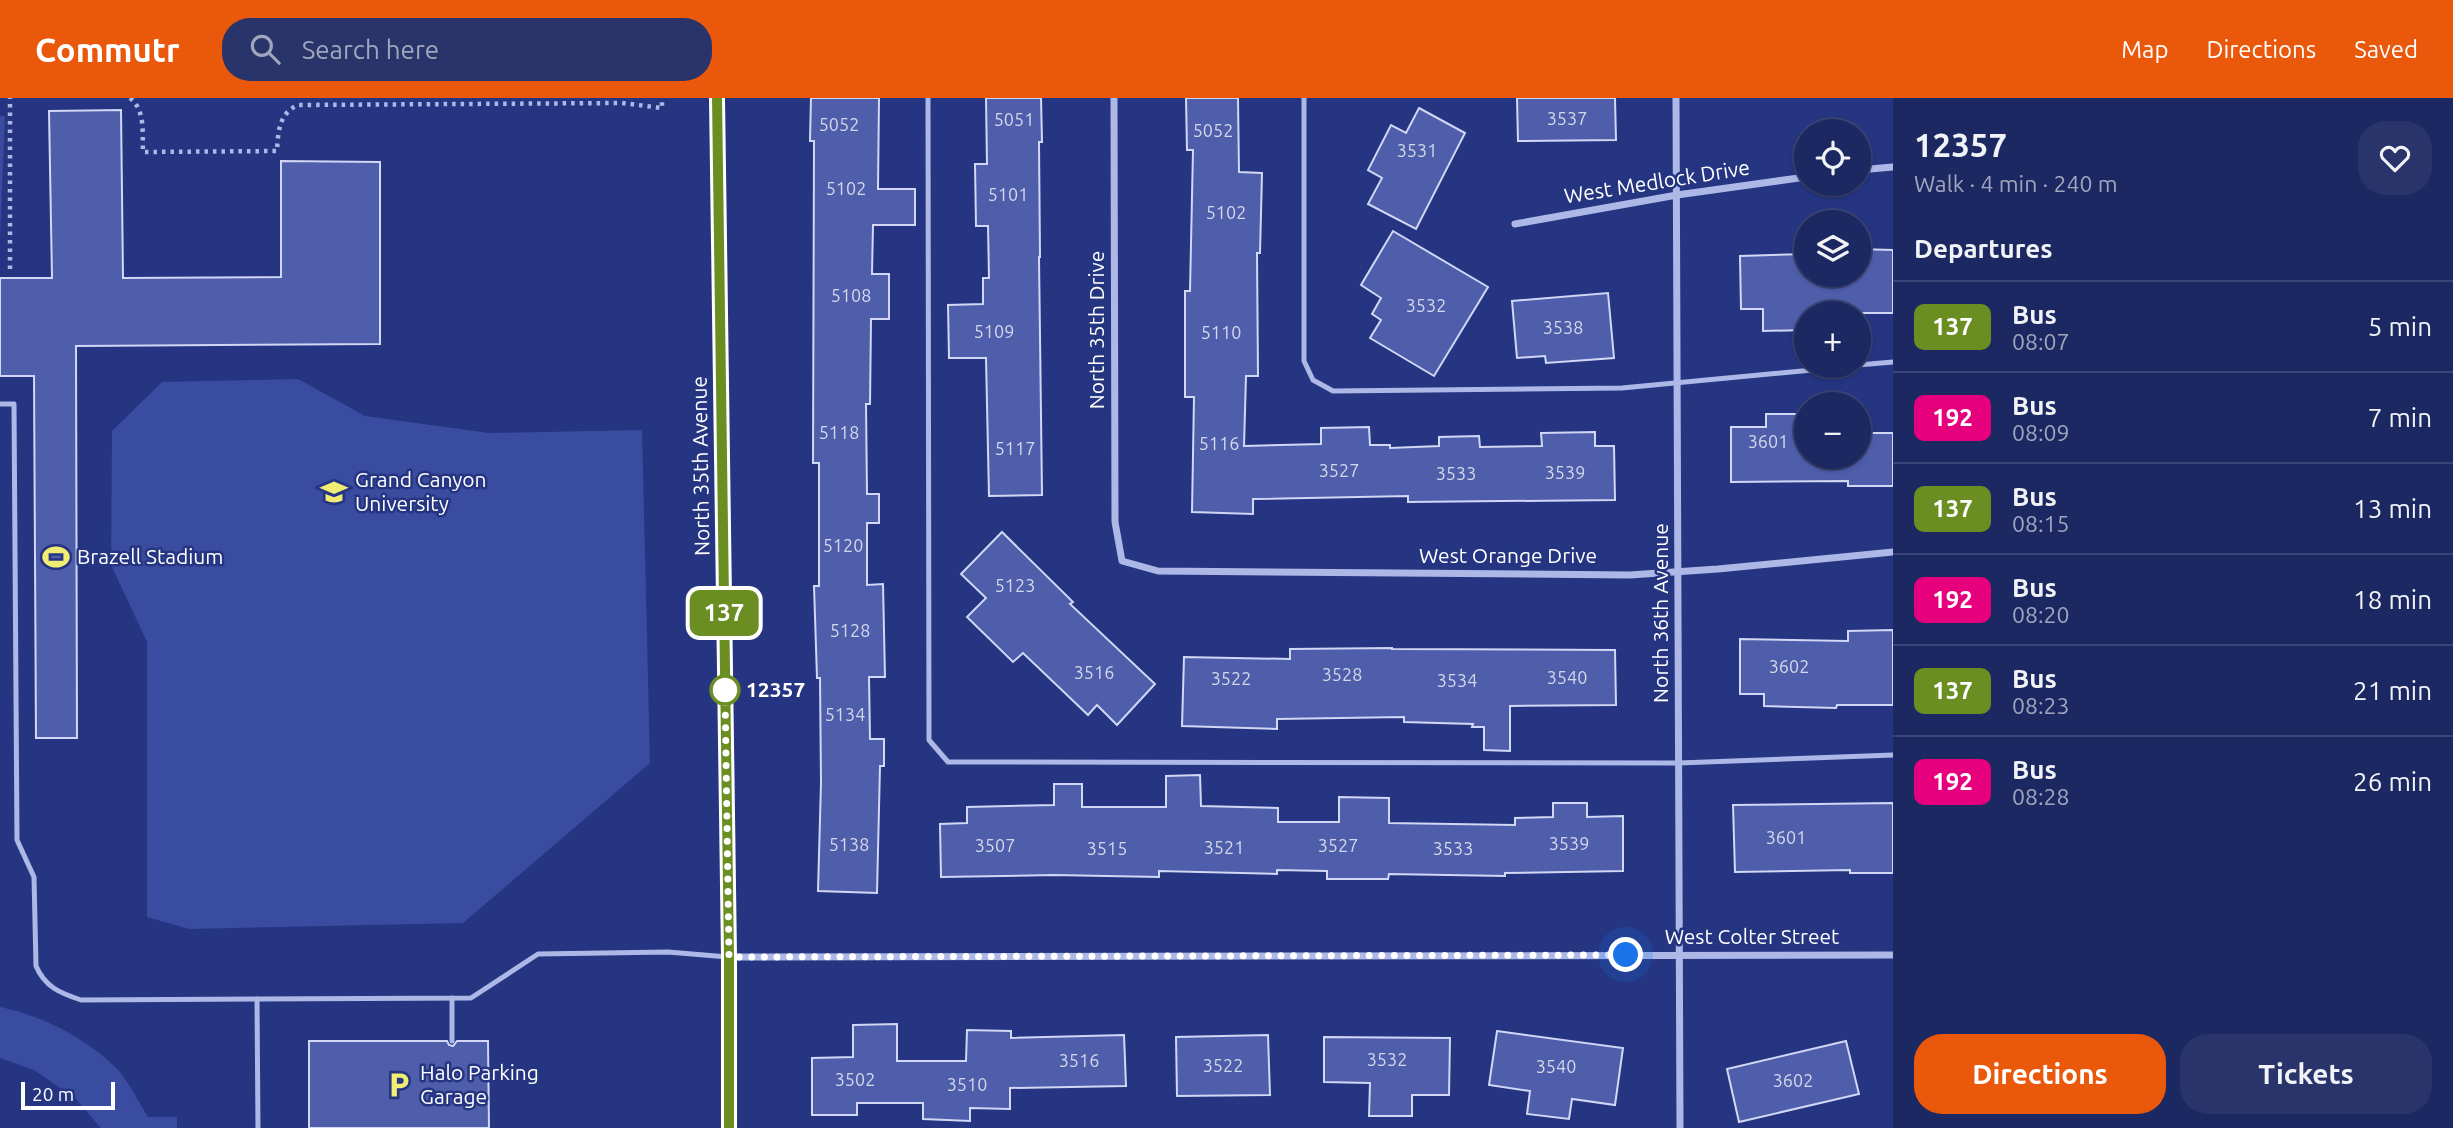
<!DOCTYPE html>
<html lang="en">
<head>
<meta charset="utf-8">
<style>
  body { margin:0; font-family:Ubuntu,sans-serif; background:#29346a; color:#f1f3f6; height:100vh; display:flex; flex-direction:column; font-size:26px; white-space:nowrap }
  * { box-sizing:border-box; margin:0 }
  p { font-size:23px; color:#a0a6bd }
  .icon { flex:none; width:38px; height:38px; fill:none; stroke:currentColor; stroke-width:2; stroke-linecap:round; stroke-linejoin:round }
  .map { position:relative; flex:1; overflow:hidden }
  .drawer { display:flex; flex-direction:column; background:#1c2861; width:560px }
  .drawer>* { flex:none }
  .badge { padding:0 14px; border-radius:10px; font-size:24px; line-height:46px }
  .controls { position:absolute; left:1794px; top:21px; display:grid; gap:14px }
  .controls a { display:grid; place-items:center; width:77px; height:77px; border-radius:50%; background:#1c2861; box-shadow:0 2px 5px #0004,0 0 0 2px #3a4476; font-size:35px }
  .scale { position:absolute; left:21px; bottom:18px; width:94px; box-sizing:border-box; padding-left:7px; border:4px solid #fff; border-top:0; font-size:19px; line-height:24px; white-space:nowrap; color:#fff; -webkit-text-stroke:5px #253581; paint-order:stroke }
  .you { position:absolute; width:35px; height:35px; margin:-18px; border:5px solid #fff; border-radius:50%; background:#1a73e8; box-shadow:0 0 0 10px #1a73e833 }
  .map>.badge { position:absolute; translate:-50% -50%; box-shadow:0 0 0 4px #fff }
  h2 { padding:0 21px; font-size:26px; line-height:63px }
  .round { display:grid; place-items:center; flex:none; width:74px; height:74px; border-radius:28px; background:#29346a }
  .headline { display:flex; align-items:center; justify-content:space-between; height:119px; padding:0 21px }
  h1 { font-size:33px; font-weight:700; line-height:52px }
  .button { display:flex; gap:14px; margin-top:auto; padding:14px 21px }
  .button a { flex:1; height:80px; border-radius:28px; background:#ea580c; color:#fff; font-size:28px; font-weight:700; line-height:80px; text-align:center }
  .button a+a { background:#29346a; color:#f1f3f6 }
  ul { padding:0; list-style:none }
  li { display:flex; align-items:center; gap:21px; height:91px; padding:0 21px; border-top:2px solid #3a4476 }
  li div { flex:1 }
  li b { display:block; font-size:26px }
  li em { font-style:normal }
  li .badge { min-width:77px; font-weight:700; text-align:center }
  header { display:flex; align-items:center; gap:42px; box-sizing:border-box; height:98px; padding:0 35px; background:#ea580c; color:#fff }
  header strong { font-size:33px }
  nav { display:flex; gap:38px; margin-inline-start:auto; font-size:24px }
  .search { width:490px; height:63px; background:#29346a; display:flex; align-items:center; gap:18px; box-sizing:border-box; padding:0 24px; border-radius:28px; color:#a0a6bd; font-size:26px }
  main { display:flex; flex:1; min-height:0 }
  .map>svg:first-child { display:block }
  .green { fill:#3a4c9f }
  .building { fill:#4e5eaa; stroke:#d1d7f5; stroke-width:2 }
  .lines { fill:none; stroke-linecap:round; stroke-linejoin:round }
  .path { stroke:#adb8e7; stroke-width:4.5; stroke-dasharray:3.5 5; stroke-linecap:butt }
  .service { stroke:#adb8e7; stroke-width:5 }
  .minor { stroke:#adb8e7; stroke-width:7 }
  .secondary { stroke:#d7dcf6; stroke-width:14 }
  .line-casing { stroke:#fff; stroke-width:16 }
  .line { stroke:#6b8e23; stroke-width:10 }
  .walk { stroke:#fff; stroke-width:7; stroke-dasharray:0 12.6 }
  .stop-dot { fill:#fff; stroke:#6b8e23; stroke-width:3.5 }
  .labels { text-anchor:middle; stroke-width:5; stroke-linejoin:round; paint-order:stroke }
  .number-label { font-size:18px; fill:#d3d7ea }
  .street-label { font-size:21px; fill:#fff; stroke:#253581 }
  .poi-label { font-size:21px; fill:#fff; stroke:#253581; text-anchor:start }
  .stop-label { font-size:21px; font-weight:bold; fill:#fff; stroke:#253581; text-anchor:start }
</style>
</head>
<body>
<header>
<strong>Commutr</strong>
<div class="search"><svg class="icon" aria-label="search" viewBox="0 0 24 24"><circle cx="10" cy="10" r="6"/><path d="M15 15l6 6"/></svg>Search here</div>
<nav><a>Map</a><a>Directions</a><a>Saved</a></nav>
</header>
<main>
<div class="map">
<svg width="1893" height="1030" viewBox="0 0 1893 1030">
  <rect width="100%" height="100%" fill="#253581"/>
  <g class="green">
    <polygon points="0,18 5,18 0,140"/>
    <polygon points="298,281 365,318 489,335 642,332 650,665 463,825 189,831 147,819 147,544 111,467 112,333 162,284"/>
    <path d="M0 909C41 917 90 942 119 973 130 986 139 1005 148 1019H177V1030H101L75 1000 34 972 0 960Z"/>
  </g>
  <g class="building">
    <polygon points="811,0 879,0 878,91 915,91 915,127 873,127 872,176 889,176 889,221 871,221 870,306 866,306 867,396 879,396 879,425 867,425 867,487 883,486 885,579 869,579 870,641 884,641 884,668 880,668 877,795 818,793 821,685 820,580 817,580 814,488 819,488 819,365 813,365 814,43 810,43"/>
    <polygon points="986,0 1041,0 1042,44 1039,44 1040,159 1039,159 1042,397 989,398 986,260 949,260 948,207 983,206 983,180 989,180 988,128 976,128 975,66 987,66"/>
    <polygon points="1186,0 1238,0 1239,74 1262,75 1260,155 1257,155 1258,278 1246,278 1244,348 1321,346 1321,330 1369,329 1370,347 1390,347 1390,350 1439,348 1439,339 1479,338 1480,349 1542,348 1541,335 1595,334 1595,348 1614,348 1615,402 1408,404 1408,398 1253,401 1253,416 1192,414 1194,299 1185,299 1185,193 1190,193 1193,52 1187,52"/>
    <polygon points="1517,0 1615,0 1616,42 1518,43"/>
    <polygon points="1419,10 1465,35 1416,131 1368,106 1382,80 1368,72 1391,27 1406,35"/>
    <polygon points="121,12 123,180 281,179 281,63 380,64 380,246 76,248 77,640 36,640 34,278 0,278 0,180 52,180 49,13"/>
    <polygon points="1393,133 1488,189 1434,278 1370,240 1381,222 1372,216 1381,200 1361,187"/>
    <polygon points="1858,151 1893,152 1893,215 1806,215 1806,232 1763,233 1763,211 1741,211 1740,158 1806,156 1806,177 1858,177"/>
    <polygon points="1608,195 1614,260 1546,265 1545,258 1517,260 1512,203"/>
    <polygon points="1766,316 1806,316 1806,359 1858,359 1858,335 1893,335 1893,388 1848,388 1848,383 1731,384 1731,329 1766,329"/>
    <polygon points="1002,434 1073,504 1070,506 1155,586 1117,627 1097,607 1088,617 1023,555 1013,564 967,519 986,500 961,476"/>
    <polygon points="1893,532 1893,607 1837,607 1836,610 1764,608 1764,596 1740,596 1740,541 1848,543 1848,533"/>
    <polygon points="1392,550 1392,551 1615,552 1616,607 1510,608 1510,653 1484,652 1484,629 1472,629 1473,626 1404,624 1404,619 1277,621 1277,631 1182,628 1184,559 1290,561 1290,551"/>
    <polygon points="1200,677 1201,708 1278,710 1278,724 1339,724 1339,699 1389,700 1389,725 1515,727 1515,720 1553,719 1553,705 1587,705 1587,719 1623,718 1623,773 1505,775 1505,778 1389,776 1388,781 1327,781 1327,773 1277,772 1277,776 1159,773 1159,779 1054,777 941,779 940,726 967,725 967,709 1054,707 1054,686 1082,686 1082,709 1166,709 1166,678"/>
    <polygon points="1893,705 1893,775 1850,775 1850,772 1735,774 1733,707"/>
    <polygon points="897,926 897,963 966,963 967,932 1011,933 1011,940 1124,937 1126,988 1010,990 1010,1011 970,1010 970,1023 923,1021 923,1005 857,1005 857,1017 812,1017 812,960 853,959 853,927"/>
    <polygon points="1497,933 1623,950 1615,1007 1572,1001 1569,1021 1527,1016 1530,993 1489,987"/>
    <polygon points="1268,937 1270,997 1177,998 1176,939"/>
    <polygon points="1324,939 1450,940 1449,997 1412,997 1412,1018 1369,1018 1370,985 1324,984"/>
    <polygon points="309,943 447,943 449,947 453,948 457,943 488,943 489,1030 309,1030"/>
    <polygon points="1846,943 1859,996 1739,1024 1727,971"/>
  </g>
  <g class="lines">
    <g class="path">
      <path d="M130 0C146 13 142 35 143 54L277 53C278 34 279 15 298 7L622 5 662 10V0"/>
      <polyline points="10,171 10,0"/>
    </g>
    <g class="service">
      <polyline points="928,0 929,642 948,664 1679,665 1893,657"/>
      <polyline points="1304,0 1304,263 1313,282 1333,293 1622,290 1855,268"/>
      <polyline points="1858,267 1893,264"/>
      <path d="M0 306H14L17 742 34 779 36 868C45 889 60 895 81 902L257 901"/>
      <polyline points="452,900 452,943"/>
      <polyline points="258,1030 257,901 471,900 538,856 668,854 728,859"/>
    </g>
    <g class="minor">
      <polyline points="1114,0 1115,424 1122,463 1158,473 1630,477 1718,471 1893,454"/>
      <polyline points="1676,0 1680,1030"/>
      <polyline points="1858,72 1893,69"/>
      <polyline points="1515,126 1677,97 1806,79"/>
      <polyline points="729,859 1893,857"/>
    </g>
    <polyline class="secondary" points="717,0 729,859 729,1030"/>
  </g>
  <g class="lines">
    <defs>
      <polyline id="line" points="717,0 729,859 729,1030"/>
    </defs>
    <use href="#line" class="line-casing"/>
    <use href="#line" class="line"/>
    <polyline class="walk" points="725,592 729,859 1626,857"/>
  </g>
  <defs>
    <symbol id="university-bare" viewBox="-9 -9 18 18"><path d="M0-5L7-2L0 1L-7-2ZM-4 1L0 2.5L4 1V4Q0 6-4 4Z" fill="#f0ed72" stroke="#253581" stroke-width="2.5" paint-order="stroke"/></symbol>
    <symbol id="stadium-bare" viewBox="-9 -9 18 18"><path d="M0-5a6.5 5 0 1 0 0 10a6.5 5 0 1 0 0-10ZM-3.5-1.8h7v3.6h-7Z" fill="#f0ed72" stroke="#253581" stroke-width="2.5" paint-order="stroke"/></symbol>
    <symbol id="parking-bare" viewBox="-9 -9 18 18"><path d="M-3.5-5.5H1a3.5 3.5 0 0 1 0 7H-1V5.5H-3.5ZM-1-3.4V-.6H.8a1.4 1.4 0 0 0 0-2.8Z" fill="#f0ed72" stroke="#253581" stroke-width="2.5" paint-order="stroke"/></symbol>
  </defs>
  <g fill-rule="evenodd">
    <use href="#university-bare" x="315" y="375" width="38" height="38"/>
    <use href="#stadium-bare" x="37" y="440" width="38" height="38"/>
    <use href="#parking-bare" x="380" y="968" width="38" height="38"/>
  </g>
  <circle class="stop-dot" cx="725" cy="592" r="14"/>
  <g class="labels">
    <g class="number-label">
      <text x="1567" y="27">3537</text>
      <text x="1014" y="28">5051</text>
      <text x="839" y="33">5052</text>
      <text x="1213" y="39">5052</text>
      <text x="1417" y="59">3531</text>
      <text x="846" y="97">5102</text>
      <text x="1008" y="103">5101</text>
      <text x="1226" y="121">5102</text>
      <text x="851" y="204">5108</text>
      <text x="1426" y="214">3532</text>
      <text x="1563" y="236">3538</text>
      <text x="994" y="240">5109</text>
      <text x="1221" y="241">5110</text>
      <text x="839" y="341">5118</text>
      <text x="1768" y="350">3601</text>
      <text x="1219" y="352">5116</text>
      <text x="1015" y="357">5117</text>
      <text x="1339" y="379">3527</text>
      <text x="1565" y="381">3539</text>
      <text x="1456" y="382">3533</text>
      <text x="843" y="454">5120</text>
      <text x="1015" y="494">5123</text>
      <text x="850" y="539">5128</text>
      <text x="1789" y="575">3602</text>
      <text x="1094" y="581">3516</text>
      <text x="1342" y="583">3528</text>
      <text x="1567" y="586">3540</text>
      <text x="1231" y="587">3522</text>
      <text x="1457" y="589">3534</text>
      <text x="845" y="623">5134</text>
      <text x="1786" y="746">3601</text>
      <text x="1569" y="752">3539</text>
      <text x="849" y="753">5138</text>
      <text x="995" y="754">3507</text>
      <text x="1338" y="754">3527</text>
      <text x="1224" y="756">3521</text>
      <text x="1107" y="757">3515</text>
      <text x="1453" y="757">3533</text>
      <text x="1387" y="968">3532</text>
      <text x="1079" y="969">3516</text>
      <text x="1223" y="974">3522</text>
      <text x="1556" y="975">3540</text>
      <text x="855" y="988">3502</text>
      <text x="1793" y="989">3602</text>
      <text x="967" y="993">3510</text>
    </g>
    <g class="street-label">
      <text transform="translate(1657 84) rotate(-9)" y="7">West Medlock Drive</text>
      <text transform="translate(1097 232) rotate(-90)" y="7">North 35th Drive</text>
      <text transform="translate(701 368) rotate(-91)" y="7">North 35th Avenue</text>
      <text x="1508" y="465">West Orange Drive</text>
      <text transform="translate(1661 515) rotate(-90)" y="7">North 36th Avenue</text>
      <text x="1752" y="846">West Colter Street</text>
    </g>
    <g class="poi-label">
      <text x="355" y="389">Grand Canyon<tspan x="355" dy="24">University</tspan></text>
      <text x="77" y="466">Brazell Stadium</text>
      <text x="420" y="982">Halo Parking<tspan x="420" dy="24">Garage</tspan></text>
    </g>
    <g class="stop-label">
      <text x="746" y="599">12357</text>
    </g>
  </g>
</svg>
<div class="controls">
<a><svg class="icon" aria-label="locate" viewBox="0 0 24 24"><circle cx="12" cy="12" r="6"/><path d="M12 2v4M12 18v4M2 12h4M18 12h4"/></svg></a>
<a><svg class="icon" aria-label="layers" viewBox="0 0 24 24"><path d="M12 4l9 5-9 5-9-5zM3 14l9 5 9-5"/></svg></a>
<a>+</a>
<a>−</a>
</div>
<div class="scale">20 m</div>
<div class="you" style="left:1626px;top:857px"></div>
<b class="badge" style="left:724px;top:515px;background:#6b8e23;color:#fff">137</b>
</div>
<section class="drawer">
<div class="headline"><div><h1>12357</h1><p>Walk · 4 min · 240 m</p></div><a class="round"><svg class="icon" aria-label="heart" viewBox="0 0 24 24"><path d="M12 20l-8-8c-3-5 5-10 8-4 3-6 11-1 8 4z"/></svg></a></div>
<h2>Departures</h2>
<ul>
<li><span class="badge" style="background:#6b8e23;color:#fff">137</span><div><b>Bus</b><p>08:07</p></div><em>5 min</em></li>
<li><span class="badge" style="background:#e6007e;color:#fff">192</span><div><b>Bus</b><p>08:09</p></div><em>7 min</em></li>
<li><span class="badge" style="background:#6b8e23;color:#fff">137</span><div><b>Bus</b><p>08:15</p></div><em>13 min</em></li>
<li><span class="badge" style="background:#e6007e;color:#fff">192</span><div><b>Bus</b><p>08:20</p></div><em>18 min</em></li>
<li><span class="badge" style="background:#6b8e23;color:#fff">137</span><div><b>Bus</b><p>08:23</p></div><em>21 min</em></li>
<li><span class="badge" style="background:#e6007e;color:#fff">192</span><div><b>Bus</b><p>08:28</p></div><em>26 min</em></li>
</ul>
<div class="button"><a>Directions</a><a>Tickets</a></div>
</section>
</main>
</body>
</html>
